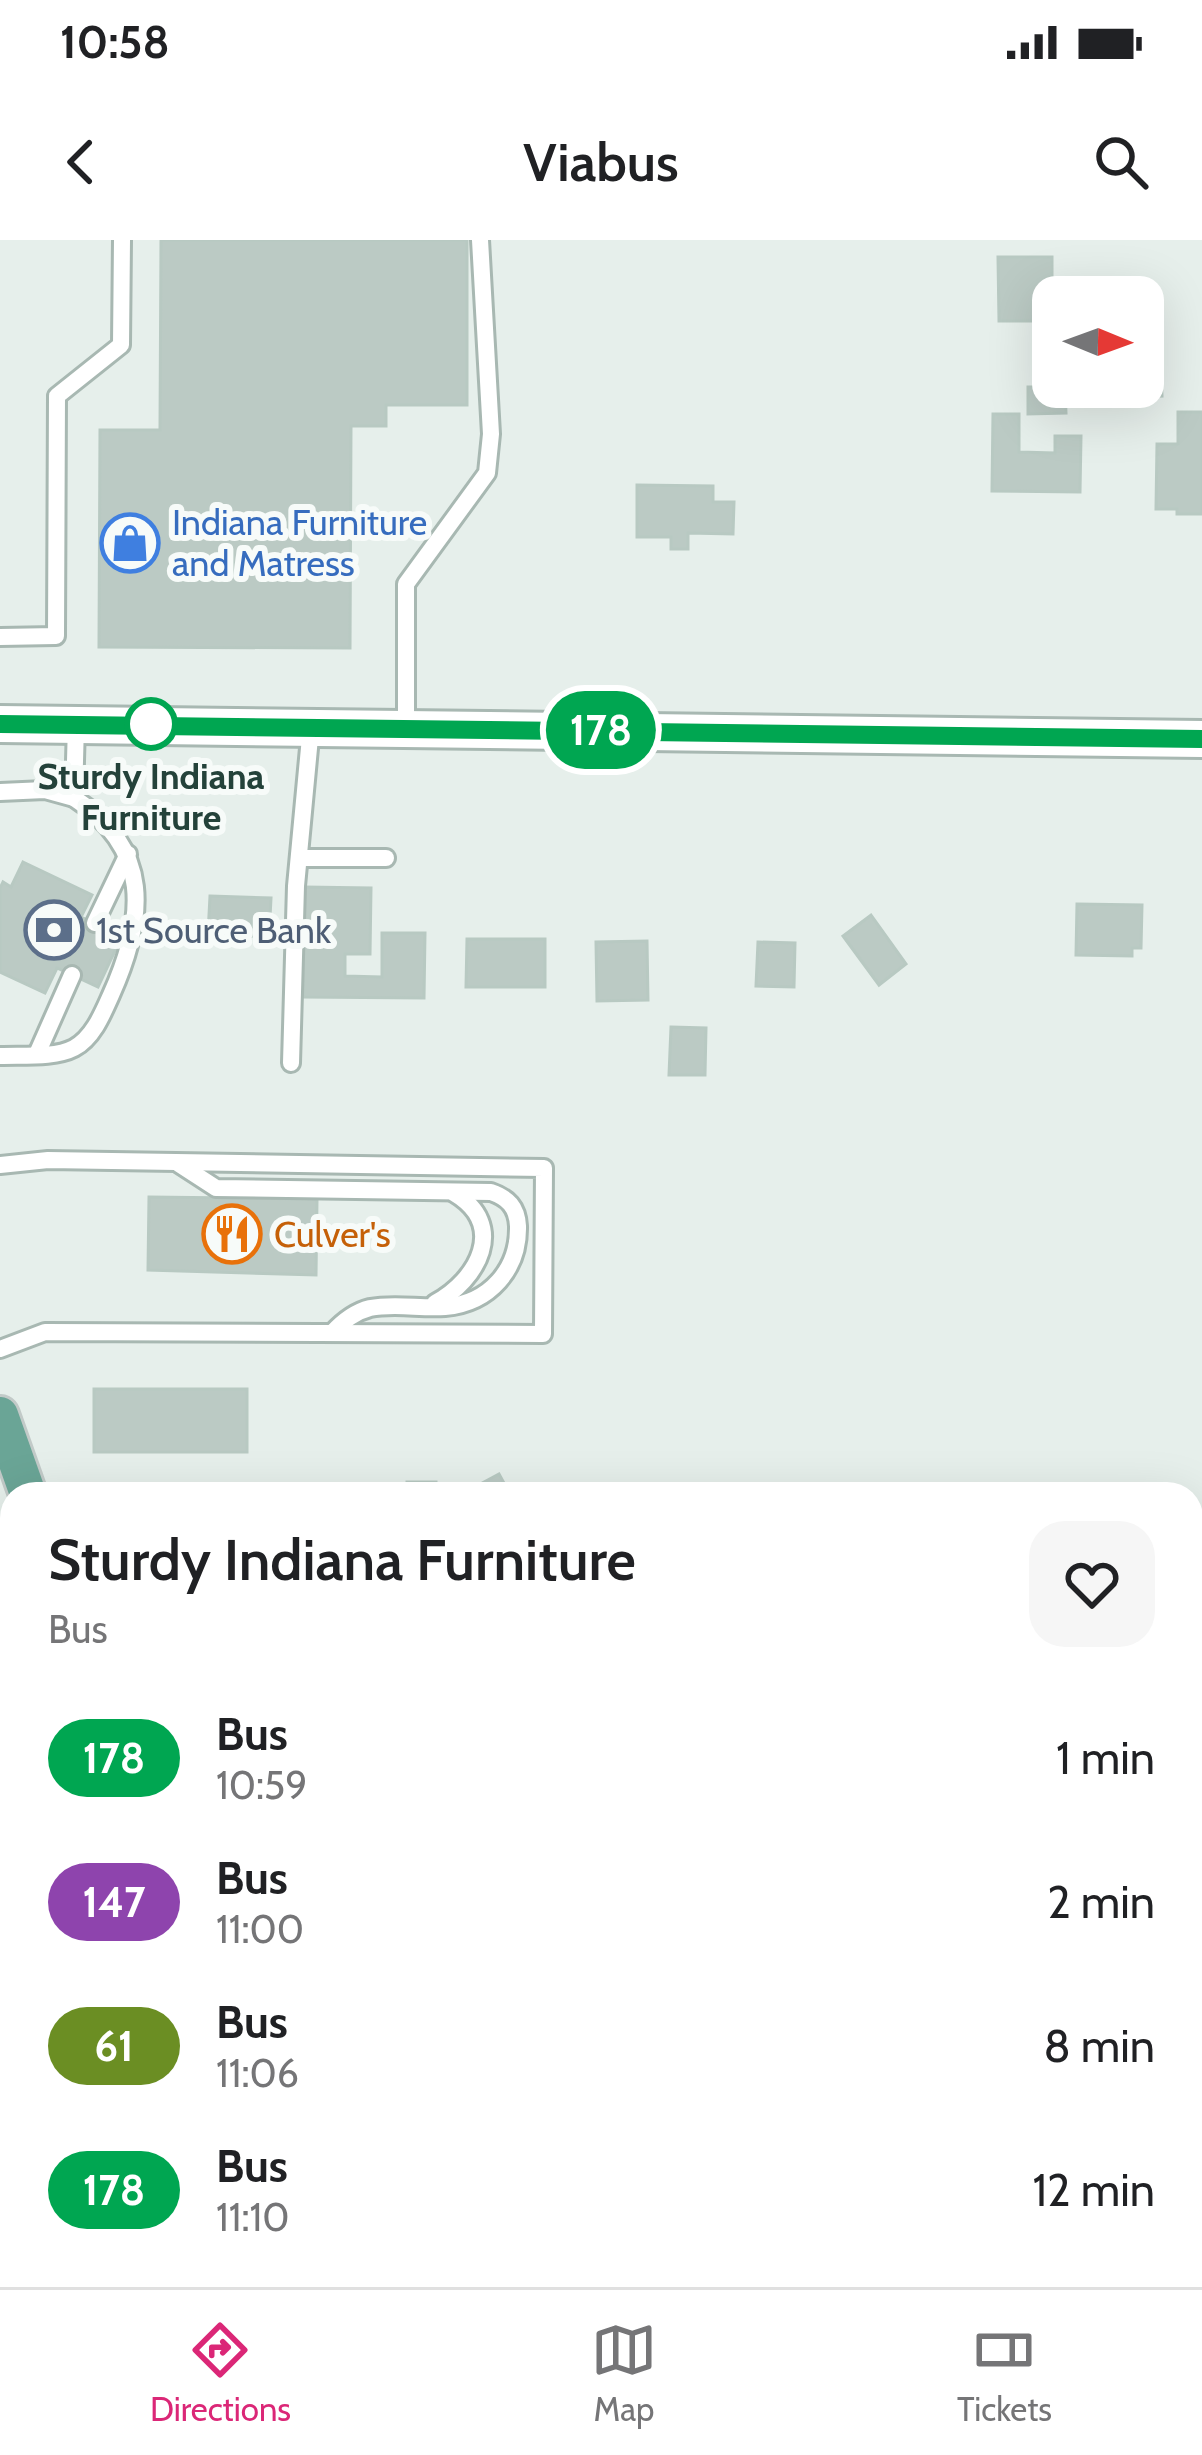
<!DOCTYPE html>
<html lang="en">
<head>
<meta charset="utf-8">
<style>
  body { margin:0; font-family:Cabin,sans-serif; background:#f6f6f6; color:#202124; height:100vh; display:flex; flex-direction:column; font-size:45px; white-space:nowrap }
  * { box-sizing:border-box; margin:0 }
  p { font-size:39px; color:#757577 }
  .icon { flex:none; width:66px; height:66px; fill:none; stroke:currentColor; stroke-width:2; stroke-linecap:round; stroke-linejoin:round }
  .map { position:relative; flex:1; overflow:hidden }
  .panel { position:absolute; left:0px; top:1242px; width:1203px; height:807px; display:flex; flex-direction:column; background:#fff; border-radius:36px 36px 0 0; box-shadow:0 12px 48px #0002 }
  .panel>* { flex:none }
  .badge { padding:0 24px; border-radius:39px; font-size:42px; line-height:78px }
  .needle { width:78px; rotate:91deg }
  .fabs { position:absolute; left:1032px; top:36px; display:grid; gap:24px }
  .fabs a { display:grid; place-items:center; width:132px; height:132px; border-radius:24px; background:#fff; box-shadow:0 12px 48px #0002; font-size:60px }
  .map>.badge { position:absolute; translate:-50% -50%; box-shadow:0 0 0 6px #fff }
  .round { display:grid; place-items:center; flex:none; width:126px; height:126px; border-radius:36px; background:#f6f6f6 }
  .summary { display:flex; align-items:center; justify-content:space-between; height:204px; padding:0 48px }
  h1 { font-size:57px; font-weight:600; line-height:90px }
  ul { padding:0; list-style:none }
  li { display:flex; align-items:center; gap:36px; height:144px; padding:0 48px }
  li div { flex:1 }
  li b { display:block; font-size:45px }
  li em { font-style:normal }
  li .badge { min-width:132px; font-weight:700; text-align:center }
  .status { display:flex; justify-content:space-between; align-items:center; height:84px; padding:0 60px; background:#fff; direction:ltr }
  .status svg { height:33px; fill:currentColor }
  header { display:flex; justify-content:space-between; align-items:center; height:156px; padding:0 48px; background:#fff; font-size:54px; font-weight:600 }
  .menu { display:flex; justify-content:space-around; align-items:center; height:168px; border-top:3px solid #e0e0e0; background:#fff; font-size:33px; color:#757577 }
  .menu a { display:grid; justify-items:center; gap:6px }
  .menu .current { color:#db2777 }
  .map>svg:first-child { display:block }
  .building { fill:#bbcac4; stroke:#b8c9c2; stroke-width:3 }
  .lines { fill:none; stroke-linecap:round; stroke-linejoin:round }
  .service-casing { stroke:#a8b8b2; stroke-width:22 }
  .minor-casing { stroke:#a8b8b2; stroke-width:39 }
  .tertiary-casing { stroke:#a8b8b2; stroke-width:42 }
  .primary-casing { stroke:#c2cac8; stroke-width:42 }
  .service { stroke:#fff; stroke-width:16 }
  .minor { stroke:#fff; stroke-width:33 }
  .tertiary { stroke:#fff; stroke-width:36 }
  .primary { stroke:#6aa596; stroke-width:36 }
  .line-casing { stroke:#fff; stroke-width:27 }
  .line { stroke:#00a651; stroke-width:18 }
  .stop-dot { fill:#fff; stroke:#00a651; stroke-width:6 }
  .labels { text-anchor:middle; stroke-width:12; stroke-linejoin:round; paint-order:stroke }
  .shop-label { font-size:36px; fill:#366cbe; stroke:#f7fbf9; text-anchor:start }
  .stop-label { font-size:36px; font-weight:bold; fill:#24423a; stroke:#f7fbf9 }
  .service-label { font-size:36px; fill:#4e5e75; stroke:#f7fbf9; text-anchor:start }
  .food-label { font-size:36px; fill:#c56008; stroke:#f7fbf9; text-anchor:start }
</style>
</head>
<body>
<div class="status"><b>10:58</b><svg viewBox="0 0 49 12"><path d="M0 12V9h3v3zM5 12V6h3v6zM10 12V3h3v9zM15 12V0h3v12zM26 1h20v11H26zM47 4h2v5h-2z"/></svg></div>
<header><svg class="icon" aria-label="back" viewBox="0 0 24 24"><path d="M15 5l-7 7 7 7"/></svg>Viabus<svg class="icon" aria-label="search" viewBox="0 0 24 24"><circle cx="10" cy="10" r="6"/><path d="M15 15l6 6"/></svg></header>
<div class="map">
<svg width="1202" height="2047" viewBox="0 0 1202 2047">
  <rect width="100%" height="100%" fill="#e6efeb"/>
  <g class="building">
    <polygon points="161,0 467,0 467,165 386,165 386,186 351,186 350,408 99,407 100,190 160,190"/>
    <polygon points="998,17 1052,17 1052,81 999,81"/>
    <polygon points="1159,93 1162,156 1125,158 1124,147 1143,147 1143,94"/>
    <polygon points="1028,147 1065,147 1066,173 1028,174"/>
    <polygon points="1178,172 1202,172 1202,274 1177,274 1177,269 1156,269 1157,204 1178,204"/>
    <polygon points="993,174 1019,174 1019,212 1055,213 1055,196 1081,196 1080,252 992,251"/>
    <polygon points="637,245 713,246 713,262 734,262 733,294 688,293 688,309 671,309 671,297 637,297"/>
    <polygon points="23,622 92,655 81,677 122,696 98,747 57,728 45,753 0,732 0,648 3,642 11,647"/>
    <polygon points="304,647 371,648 370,714 345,714 345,736 382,737 382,693 425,693 424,758 303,757"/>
    <polygon points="210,656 271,658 269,697 208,694"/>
    <polygon points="1077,664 1142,665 1141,708 1132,708 1132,716 1076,715"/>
    <polygon points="871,675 906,724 879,745 843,696"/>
    <polygon points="467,699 545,699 545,747 466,747"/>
    <polygon points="647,701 648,760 597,761 596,702"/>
    <polygon points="758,702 795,703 794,747 756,746"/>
    <polygon points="671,787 706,788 705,835 669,835"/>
    <polygon points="149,957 317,959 316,1035 148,1030"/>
    <rect x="94" y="1149" width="153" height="63"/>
    <polygon points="499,1234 510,1254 373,1254 373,1248 407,1248 407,1242 436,1242 436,1248 471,1249"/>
    <rect x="1191" y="1523" width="11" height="56"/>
    <polygon points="12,1778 12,1840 3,1843 12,1870 12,1900 4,1903 0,1892 0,1782"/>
  </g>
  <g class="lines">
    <defs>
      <g id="service">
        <polyline points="0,397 56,396 57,156 121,105 122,0"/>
        <polyline points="406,488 406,344 487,233 491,194 480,0"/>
        <polyline points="0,552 45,550 74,558 76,484"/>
        <polyline points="299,618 386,618"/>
        <polyline points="95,683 128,614"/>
        <polyline points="37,814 72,735"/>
        <path d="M0 816C22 815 55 818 74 808 93 798 103 773 111 755 146 677 152 609 74 558"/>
        <polyline points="291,823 296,646 311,487"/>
        <path d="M179 924 216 948 491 952C508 958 517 967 518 986 519 1029 490 1063 445 1067 421 1069 395 1063 370 1068 354 1072 343 1081 332 1093"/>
        <polyline points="0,925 48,920 544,928 543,1094 45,1092 0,1109"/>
        <path d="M435 1063C478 1040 508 985 454 953"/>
        <polyline points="0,1613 12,1650"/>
        <polyline points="540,2037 543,2047"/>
        <polyline points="74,2047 75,2037"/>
      </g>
      <g id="minor">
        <polyline points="1191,1432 1202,1433"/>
        <polyline points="0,1444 12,1444"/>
        <polyline points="1191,1989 1202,1989"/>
        <polyline points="0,2032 12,2032"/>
      </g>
      <polyline id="tertiary" points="0,484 1202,499"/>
      <g id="primary">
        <polyline points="0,1175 28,1254"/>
        <polyline points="289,2037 292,2047"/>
      </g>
    </defs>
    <use href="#service" class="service-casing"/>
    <use href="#minor" class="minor-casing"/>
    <use href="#tertiary" class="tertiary-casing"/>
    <use href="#primary" class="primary-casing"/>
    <use href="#service" class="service"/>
    <use href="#minor" class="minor"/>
    <use href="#tertiary" class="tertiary"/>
    <use href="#primary" class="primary"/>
  </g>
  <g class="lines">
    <defs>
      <polyline id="line" points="0,484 1202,499"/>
    </defs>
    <use href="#line" class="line-casing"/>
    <use href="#line" class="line"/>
  </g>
  <defs>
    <symbol id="shop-ring" viewBox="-11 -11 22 22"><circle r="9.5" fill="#f7fbf9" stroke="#3f7fe0" stroke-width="1.5"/><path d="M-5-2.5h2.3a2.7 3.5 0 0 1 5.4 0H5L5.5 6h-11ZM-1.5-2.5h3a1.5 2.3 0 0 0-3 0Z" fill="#3f7fe0"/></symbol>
    <symbol id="bank-ring" viewBox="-11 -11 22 22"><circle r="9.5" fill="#f7fbf9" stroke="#5c6f8a" stroke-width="1.5"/><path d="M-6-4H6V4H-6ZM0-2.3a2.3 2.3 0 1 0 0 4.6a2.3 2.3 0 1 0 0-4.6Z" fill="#5c6f8a"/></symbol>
    <symbol id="restaurant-ring" viewBox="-11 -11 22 22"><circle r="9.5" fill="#f7fbf9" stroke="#e8710a" stroke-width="1.5"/><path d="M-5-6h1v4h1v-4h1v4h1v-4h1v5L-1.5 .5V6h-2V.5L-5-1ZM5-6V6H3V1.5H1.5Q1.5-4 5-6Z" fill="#e8710a"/></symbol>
  </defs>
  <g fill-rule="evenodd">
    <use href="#shop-ring" x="97" y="270" width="66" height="66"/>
    <use href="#bank-ring" x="21" y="657" width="66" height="66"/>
    <use href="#restaurant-ring" x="199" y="961" width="66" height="66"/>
  </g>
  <circle class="stop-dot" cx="151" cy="484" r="24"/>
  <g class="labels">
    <g class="shop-label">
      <text x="172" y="295">Indiana Furniture<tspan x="172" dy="41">and Matress</tspan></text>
    </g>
    <g class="stop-label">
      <text x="151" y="549">Sturdy Indiana<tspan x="151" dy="41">Furniture</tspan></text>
    </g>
    <g class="service-label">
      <text x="96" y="703">1st Source Bank</text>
    </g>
    <g class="food-label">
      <text x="274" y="1007">Culver's</text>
    </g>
  </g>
</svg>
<div class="fabs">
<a><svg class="needle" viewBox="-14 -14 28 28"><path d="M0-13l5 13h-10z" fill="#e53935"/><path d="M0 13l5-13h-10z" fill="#757577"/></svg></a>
</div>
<b class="badge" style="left:601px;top:490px;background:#00a651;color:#fff">178</b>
<section class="panel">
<div class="summary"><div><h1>Sturdy Indiana Furniture</h1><p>Bus</p></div><a class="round"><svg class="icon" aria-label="heart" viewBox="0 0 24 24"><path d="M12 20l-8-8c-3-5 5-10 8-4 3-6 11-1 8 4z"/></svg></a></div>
<ul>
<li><span class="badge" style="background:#00a651;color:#fff">178</span><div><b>Bus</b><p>10:59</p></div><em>1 min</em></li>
<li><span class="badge" style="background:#8e44ad;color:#fff">147</span><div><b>Bus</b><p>11:00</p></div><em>2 min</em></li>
<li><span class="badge" style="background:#6b8e23;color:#fff">61</span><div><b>Bus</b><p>11:06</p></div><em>8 min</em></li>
<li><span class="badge" style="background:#00a651;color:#fff">178</span><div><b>Bus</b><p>11:10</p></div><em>12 min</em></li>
</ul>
</section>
</div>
<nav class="menu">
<a class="current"><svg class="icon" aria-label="directions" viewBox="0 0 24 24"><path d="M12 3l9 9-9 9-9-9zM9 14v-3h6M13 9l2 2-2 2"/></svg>Directions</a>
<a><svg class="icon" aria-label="map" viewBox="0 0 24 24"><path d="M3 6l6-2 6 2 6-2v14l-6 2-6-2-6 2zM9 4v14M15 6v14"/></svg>Map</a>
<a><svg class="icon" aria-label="tickets" viewBox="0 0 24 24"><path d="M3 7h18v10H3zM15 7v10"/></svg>Tickets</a>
</nav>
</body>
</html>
